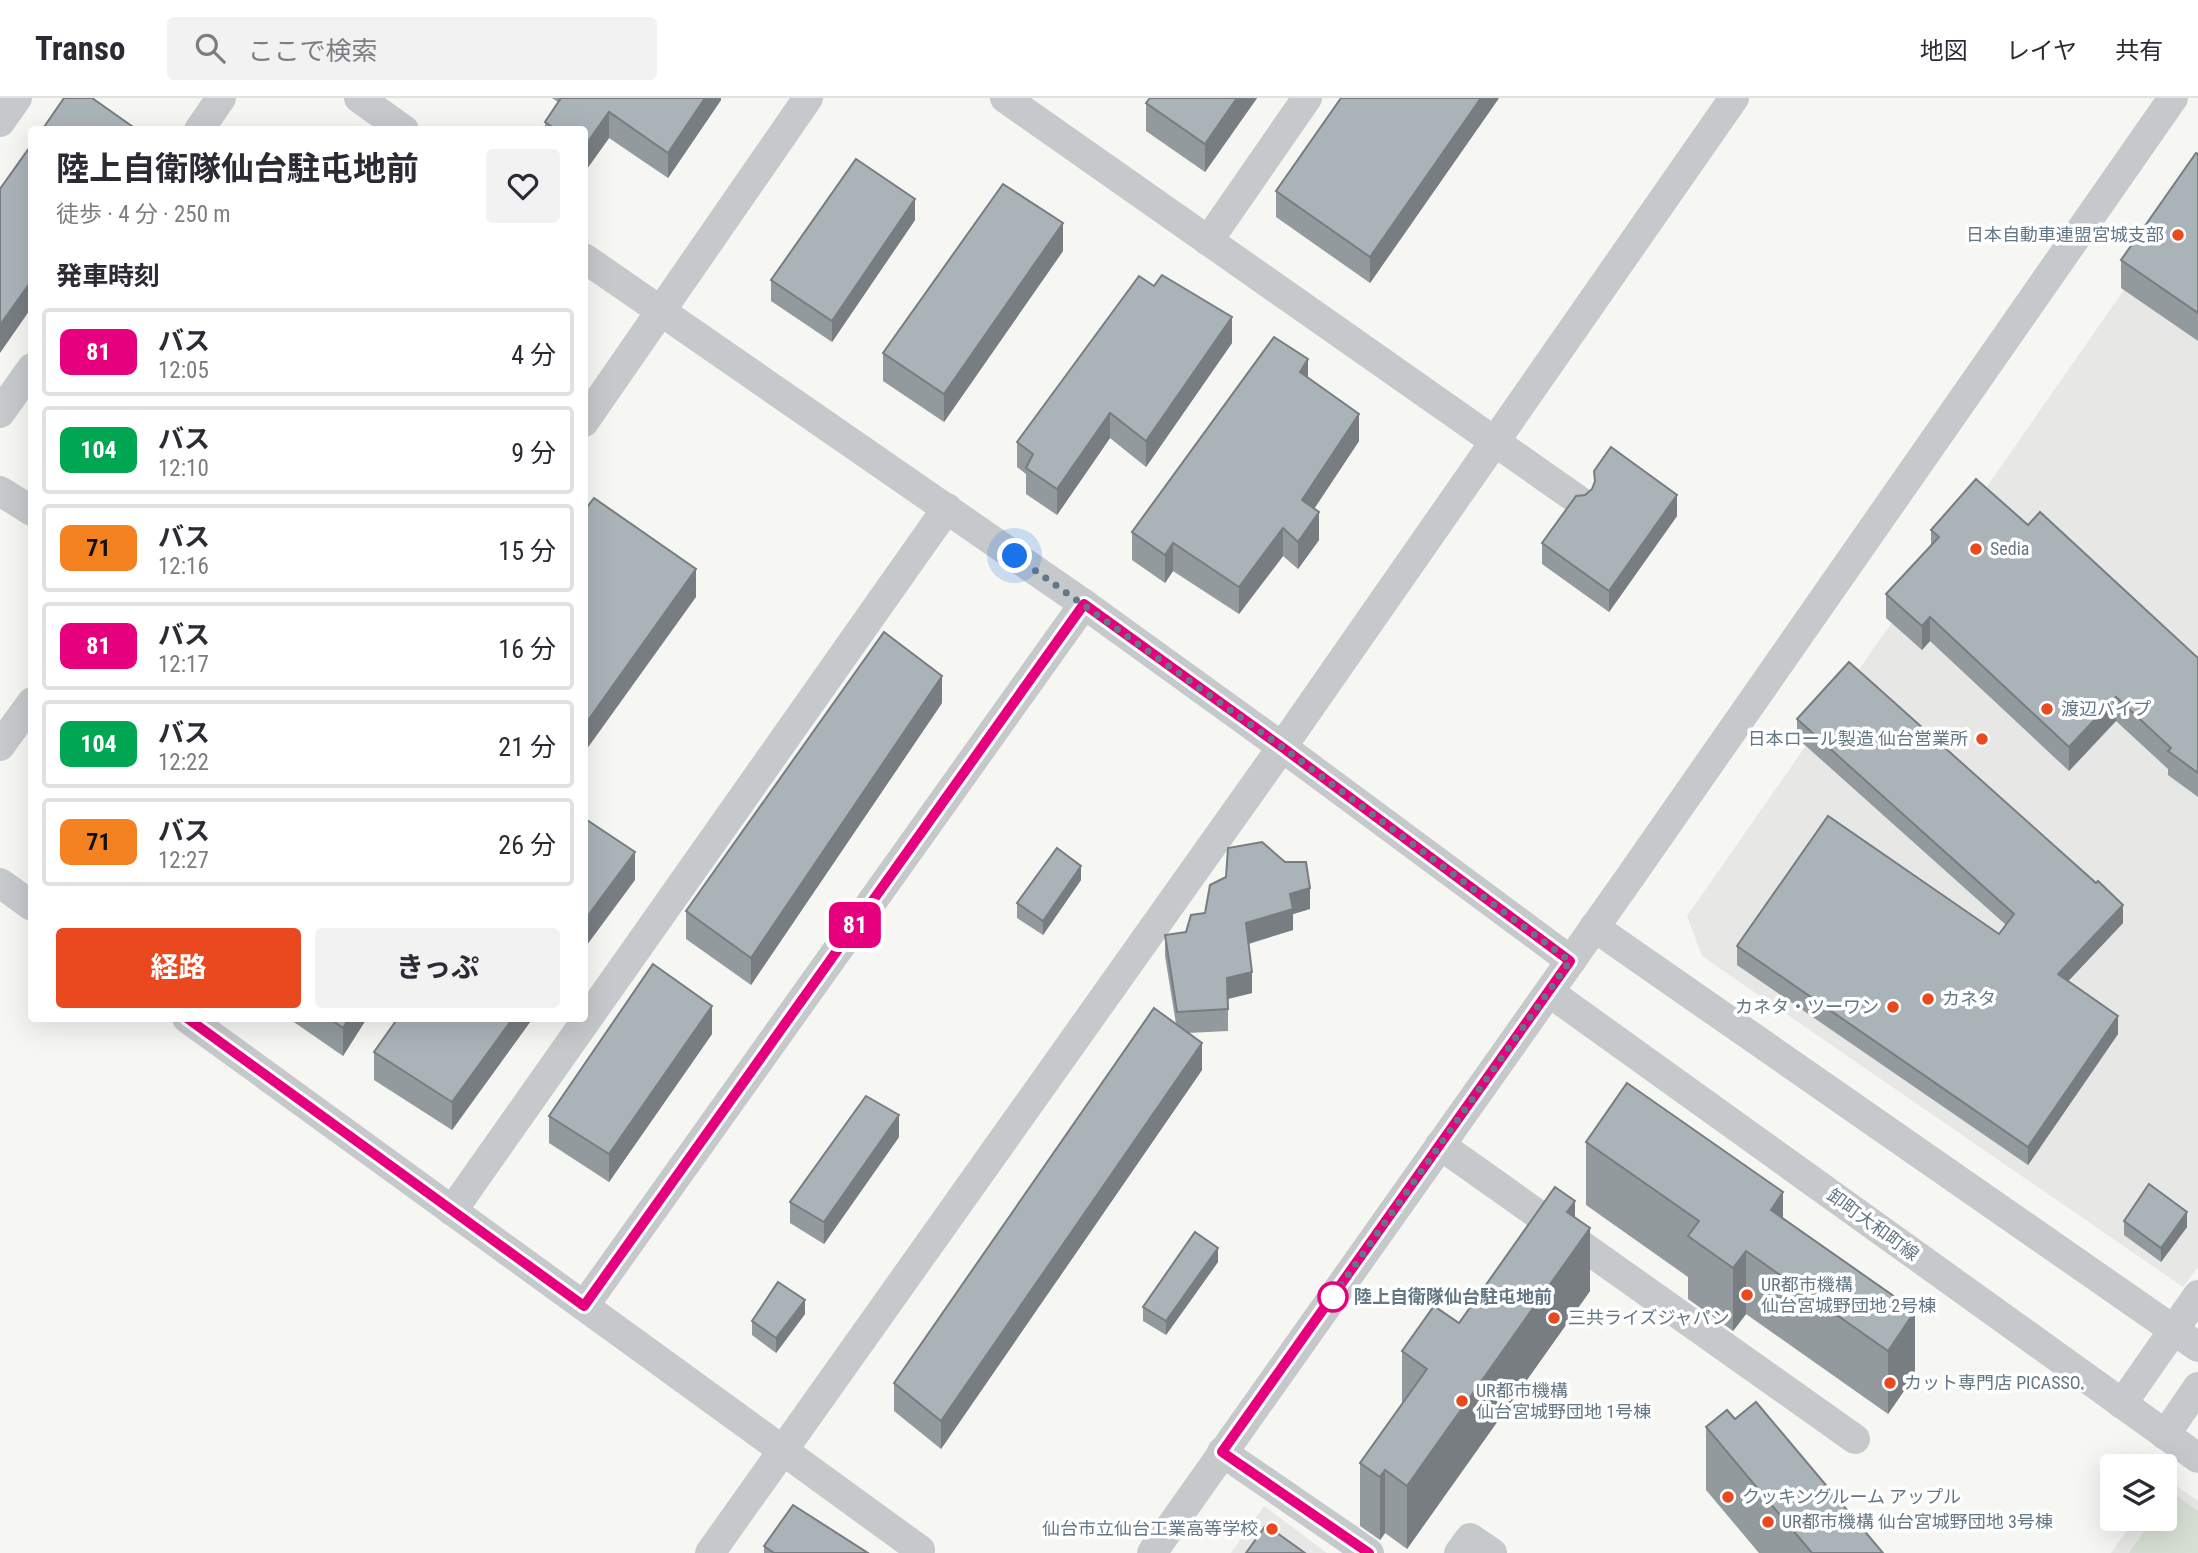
<!DOCTYPE html>
<html lang="ja">
<head>
<meta charset="utf-8">
<style>
  body { margin:0; font-family:"Roboto Condensed","Noto Sans JP",sans-serif; background:#f2f2f3; color:#2b2b33; height:100vh; display:flex; flex-direction:column; font-size:26px; white-space:nowrap }
  * { box-sizing:border-box; margin:0 }
  p { font-size:23px; color:#7c7c81 }
  .icon { flex:none; width:38px; height:38px; fill:none; stroke:currentColor; stroke-width:2; stroke-linecap:round; stroke-linejoin:round }
  .map { position:relative; flex:1; overflow:hidden }
  .side { position:absolute; left:28px; top:28px; width:560px; height:896px; display:flex; flex-direction:column; background:#fff; border-radius:7px; box-shadow:0 7px 28px #0002 }
  .side>* { flex:none }
  .badge { padding:0 14px; border-radius:10px; font-size:24px; line-height:46px }
  .controls { position:absolute; left:2100px; top:1356px; display:grid; gap:14px }
  .controls a { display:grid; place-items:center; width:77px; height:77px; border-radius:7px; background:#fff; box-shadow:0 7px 28px #0002; font-size:35px }
  .you { position:absolute; width:35px; height:35px; margin:-18px; border:5px solid #fff; border-radius:50%; background:#1a73e8; box-shadow:0 0 0 10px #1a73e833 }
  .map>.badge { position:absolute; translate:-50% -50%; box-shadow:0 0 0 4px #fff }
  h2 { padding:0 28px; font-size:26px; line-height:63px }
  .round { display:grid; place-items:center; flex:none; width:74px; height:74px; border-radius:7px; background:#f2f2f3 }
  .headline { display:flex; align-items:center; justify-content:space-between; height:119px; padding:0 28px }
  h1 { font-size:33px; font-weight:700; line-height:52px }
  .primary-button { display:flex; gap:14px; margin-top:auto; padding:14px 28px }
  .primary-button a { flex:1; height:80px; border-radius:7px; background:#ea481e; color:#fff; font-size:28px; font-weight:700; line-height:80px; text-align:center }
  .primary-button a+a { background:#f2f2f3; color:#2b2b33 }
  ul { padding:0; list-style:none }
  li { display:flex; align-items:center; gap:21px; height:88px; margin:0 14px 10px; padding:0 14px; border:4px solid #e1e1e2; border-radius:7px }
  li div { flex:1 }
  li b { display:block; font-size:26px }
  li em { font-style:normal }
  li .badge { min-width:77px; font-weight:700; text-align:center }
  header { display:flex; align-items:center; gap:42px; box-sizing:border-box; height:98px; padding:0 35px; background:#fff; border-bottom:2px solid #e1e1e2 }
  header strong { font-size:33px }
  nav { display:flex; gap:38px; margin-inline-start:auto; font-size:24px }
  .search { width:490px; height:63px; background:#f2f2f3; display:flex; align-items:center; gap:18px; box-sizing:border-box; padding:0 24px; border-radius:7px; color:#7c7c81; font-size:26px }
  .map>svg:first-child { display:block }
  .built { fill:#e7e8e6 }
  .green { fill:#d7ded3 }
  .lines { fill:none; stroke-linecap:round; stroke-linejoin:round }
  .minor { stroke:#c6c9cc; stroke-width:30 }
  .wall { fill:#929a9e }
  .shaded-wall { fill:#777d81 }
  .building { fill:#aab3b8; stroke:#777d81; stroke-width:2 }
  .line-casing { stroke:#fff; stroke-width:16 }
  .line { stroke:#e6007e; stroke-width:10 }
  .walk { stroke:#647785; stroke-width:7; stroke-dasharray:0 12.6 }
  .poi-dot { fill:#ea481e; stroke:#fff; stroke-width:2.5 }
  .stop-dot { fill:#fff; stroke:#e6007e; stroke-width:3.5 }
  .labels { text-anchor:middle; stroke-width:7; stroke-linejoin:round; paint-order:stroke }
  .poi-label { font-size:18px; fill:#647785; stroke:#fff; text-anchor:start }
  .street-label { font-size:18px; fill:#647785; stroke:#fff }
  .stop-label { font-size:18px; font-weight:bold; fill:#647785; stroke:#fff; text-anchor:start }
</style>
</head>
<body>
<header>
<strong>Transo</strong>
<div class="search"><svg class="icon" aria-label="search" viewBox="0 0 24 24"><circle cx="10" cy="10" r="6"/><path d="M15 15l6 6"/></svg>ここで検索</div>
<nav><a>地図</a><a>レイヤ</a><a>共有</a></nav>
</header>
<div class="map">
<svg width="2198" height="1455" viewBox="0 0 2198 1455">
  <rect width="100%" height="100%" fill="#f6f6f2"/>
  <g class="built">
    <polygon points="2198,86 2198,1169 2183,1189 1702,858 1687,818"/>
    <polygon points="2165,1380 2198,1403 2198,1455 2111,1455 2135,1421 2165,1421"/>
    <polygon points="1264,1408 1327,1455 1231,1455"/>
  </g>
  <polygon class="green" points="2171,1394 2198,1413 2198,1455 2129,1455 2153,1421 2165,1421 2165,1404"/>
  <g class="lines">
    <g class="minor">
      <polyline points="359,0 404,32"/>
      <polyline points="1005,0 1578,402"/>
      <polyline points="0,24 17,0"/>
      <polyline points="199,32 221,0"/>
      <polyline points="1208,143 1307,0"/>
      <polyline points="584,160 1084,506 1282,649 1571,863"/>
      <polyline points="0,315 32,270"/>
      <polyline points="584,324 808,0"/>
      <polyline points="0,393 32,413"/>
      <polyline points="0,648 32,604"/>
      <polyline points="0,785 32,808"/>
      <polyline points="1594,829 2198,1249"/>
      <polyline points="1549,894 2198,1360"/>
      <polyline points="187,920 920,1452"/>
      <polyline points="1440,1047 1855,1341"/>
      <polyline points="452,1113 947,410"/>
      <polyline points="584,1208 1084,506"/>
      <polyline points="2122,1306 2198,1197"/>
      <polyline points="2165,1337 2198,1289"/>
      <polyline points="1222,1354 1369,1455"/>
      <polyline points="710,1455 1282,649 1734,0"/>
      <polyline points="1152,1455 1628,782 2173,0"/>
      <polyline points="1459,1455 1470,1440 1492,1455"/>
    </g>
  </g>
  <g class="wall">
    <polygon points="552,0 721,0 721,2 668,80 609,40 584,75 584,32 545,32 545,24 558,4"/>
    <polygon points="1150,0 1257,0 1205,74 1146,33 1146,5"/>
    <polygon points="1499,0 1370,185 1276,119 1276,93"/>
    <polygon points="2198,56 2198,243 2121,190 2121,162"/>
    <polygon points="915,122 832,244 771,203 771,182"/>
    <polygon points="1063,153 944,324 883,283 883,255"/>
    <polygon points="1232,245 1146,369 1110,340 1057,417 1026,396 1026,376 1017,369 1017,344"/>
    <polygon points="1308,280 1359,343 1314,411 1319,442 1298,471 1283,458 1239,516 1173,473 1165,485 1132,462 1132,434"/>
    <polygon points="1594,373 1677,418 1609,514 1542,466 1542,445 1585,397 1592,391 1594,387"/>
    <polygon points="2028,427 2198,560 2198,699 2168,677 2168,671 2116,623 2069,673 1930,543 1922,552 1886,520 1886,496 1931,447 1931,432"/>
    <polygon points="942,605 751,887 686,841 686,813"/>
    <polygon points="1797,621 2123,825 2068,883 2118,936 2028,1067 1737,867 1737,848 1999,836 2006,827 1797,640"/>
    <polygon points="1081,782 1043,837 1017,820 1017,805"/>
    <polygon points="1310,811 1293,816 1293,832 1249,846 1252,895 1228,901 1228,933 1188,935 1202,972 941,1351 894,1313 894,1285 1176,926 1165,858 1165,837 1186,834"/>
    <polygon points="288,920 367,920 343,958"/>
    <polygon points="533,920 452,1032 374,982 374,954"/>
    <polygon points="712,936 609,1084 549,1045 549,1018"/>
    <polygon points="899,1039 824,1146 790,1125 790,1104"/>
    <polygon points="1586,1044 1783,1120 1915,1277 1888,1316 1746,1216 1733,1233 1688,1201 1688,1179 1586,1107"/>
    <polygon points="1575,1119 1590,1193 1407,1451 1385,1435 1380,1442 1360,1428 1360,1365 1402,1306 1402,1253 1459,1225"/>
    <polygon points="2124,1123 2187,1129 2161,1164 2124,1137"/>
    <polygon points="1218,1164 1166,1237 1143,1223 1143,1209"/>
    <polygon points="805,1216 776,1255 752,1237 752,1223"/>
    <polygon points="1735,1321 1883,1455 1759,1455 1706,1392 1706,1329"/>
    <polygon points="764,1448 868,1455 764,1455"/>
  </g>
  <g class="shaded-wall">
    <polygon points="705,0 721,0 721,2 668,80 668,55"/>
    <polygon points="1237,0 1257,0 1205,74 1205,46"/>
    <polygon points="1481,0 1499,0 1370,185 1370,159"/>
    <polygon points="609,14 609,40 584,75 584,49"/>
    <polygon points="915,101 915,122 832,244 832,223"/>
    <polygon points="1063,125 1063,153 944,324 944,296"/>
    <polygon points="32,182 32,209 0,255 0,227"/>
    <polygon points="1232,219 1232,245 1146,369 1146,343"/>
    <polygon points="1308,261 1308,289 1300,274"/>
    <polygon points="1110,315 1110,340 1057,417 1057,391"/>
    <polygon points="1359,316 1359,343 1302,429 1302,402"/>
    <polygon points="1677,397 1677,418 1609,514 1609,493"/>
    <polygon points="1319,414 1319,442 1298,471 1298,444"/>
    <polygon points="1283,430 1283,458 1239,516 1239,489"/>
    <polygon points="1173,445 1173,473 1165,485 1165,457"/>
    <polygon points="696,471 696,499 584,655 584,628"/>
    <polygon points="1930,519 1930,543 1922,552 1922,528"/>
    <polygon points="942,578 942,605 751,887 751,860"/>
    <polygon points="2116,599 2116,623 2069,673 2069,649"/>
    <polygon points="635,754 635,782 584,851 584,823"/>
    <polygon points="1081,768 1081,782 1043,837 1043,823"/>
    <polygon points="1310,790 1310,811 1293,816 1293,832 1246,846 1246,825 1290,796"/>
    <polygon points="2123,807 2123,825 2058,894 2058,876"/>
    <polygon points="1252,874 1252,895 1227,901 1227,880"/>
    <polygon points="712,908 712,936 609,1084 609,1056"/>
    <polygon points="2118,918 2118,936 2028,1067 2028,1049"/>
    <polygon points="349,920 367,920 343,958 343,930"/>
    <polygon points="513,920 533,920 452,1032 452,1004"/>
    <polygon points="1202,945 1202,972 941,1351 941,1323"/>
    <polygon points="899,1017 899,1039 824,1146 824,1124"/>
    <polygon points="1783,1094 1783,1158 1771,1112"/>
    <polygon points="1575,1103 1575,1152 1590,1130 1590,1193 1407,1451 1407,1388 1567,1114"/>
    <polygon points="2187,1114 2187,1129 2161,1164 2161,1150"/>
    <polygon points="1218,1150 1218,1164 1166,1237 1166,1223"/>
    <polygon points="1746,1153 1746,1216 1733,1233 1733,1170"/>
    <polygon points="805,1202 805,1216 776,1255 776,1240"/>
    <polygon points="1915,1213 1915,1277 1888,1316 1888,1253"/>
    <polygon points="1385,1372 1385,1435 1380,1442 1380,1379"/>
  </g>
  <g class="building">
    <polygon points="64,0 92,0 136,31 42,32"/>
    <polygon points="561,0 705,0 668,55 609,14 584,49 584,32 557,32 545,24"/>
    <polygon points="1150,0 1237,0 1205,46 1146,5"/>
    <polygon points="1341,0 1481,0 1370,159 1276,93"/>
    <polygon points="32,46 32,182 0,227 0,91"/>
    <polygon points="2196,55 2198,56 2198,215 2121,162"/>
    <polygon points="856,61 915,101 832,223 771,182"/>
    <polygon points="1003,86 1063,125 944,296 883,255"/>
    <polygon points="1162,177 1232,219 1146,343 1110,315 1057,391 1026,370 1033,356 1017,344 1139,178 1154,188"/>
    <polygon points="1274,239 1308,261 1300,274 1359,316 1302,402 1319,414 1298,444 1283,430 1239,489 1173,445 1165,457 1132,434"/>
    <polygon points="1611,349 1677,397 1609,493 1542,445 1576,398 1585,397 1592,391 1595,383 1594,373"/>
    <polygon points="1976,381 2028,427 2040,414 2198,560 2198,675 2168,653 2171,650 2116,599 2069,649 1930,519 1922,528 1886,496 1939,439 1931,432"/>
    <polygon points="594,400 696,471 584,628 584,413"/>
    <polygon points="884,534 942,578 751,860 686,813"/>
    <polygon points="1849,564 2096,785 2098,783 2123,807 2058,876 2118,918 2028,1049 1737,848 1828,718 1999,836 2014,816 1797,621"/>
    <polygon points="584,720 635,754 584,823"/>
    <polygon points="1262,744 1285,764 1306,764 1310,790 1290,796 1293,811 1246,825 1252,874 1227,880 1228,911 1177,914 1165,837 1186,834 1191,817 1205,815 1210,787 1226,779 1228,750"/>
    <polygon points="1057,750 1081,768 1043,823 1017,805"/>
    <polygon points="653,866 712,908 609,1056 549,1018"/>
    <polygon points="1154,910 1202,945 941,1323 894,1285"/>
    <polygon points="329,920 349,920 343,930"/>
    <polygon points="398,920 513,920 452,1004 374,954"/>
    <polygon points="1627,985 1783,1094 1771,1112 1915,1213 1888,1253 1746,1153 1733,1170 1688,1138 1699,1123 1586,1044"/>
    <polygon points="866,998 899,1017 824,1124 790,1104"/>
    <polygon points="2149,1086 2187,1114 2161,1150 2124,1123"/>
    <polygon points="1555,1089 1575,1103 1567,1114 1590,1130 1407,1388 1385,1372 1380,1379 1360,1365 1427,1271 1402,1253 1434,1208 1459,1225"/>
    <polygon points="1195,1134 1218,1150 1166,1223 1143,1209"/>
    <polygon points="778,1184 805,1202 776,1240 752,1223"/>
    <polygon points="1756,1304 1883,1455 1812,1455 1706,1329 1727,1312 1735,1321"/>
    <polygon points="793,1407 868,1455 774,1455 764,1448"/>
    <polygon points="1266,1427 1305,1455 1246,1455"/>
  </g>
  <g class="lines">
    <defs>
      <polyline id="line" points="187,920 584,1208 1084,506 1282,649 1570,863 1222,1354 1369,1455"/>
    </defs>
    <use href="#line" class="line-casing"/>
    <use href="#line" class="line"/>
    <polyline class="walk" points="1015,458 1282,649 1570,863 1331,1201 1333,1199"/>
  </g>
  <g class="poi-dot">
    <circle cx="2178" cy="137" r="7"/>
    <circle cx="1976" cy="451" r="7"/>
    <circle cx="2047" cy="611" r="7"/>
    <circle cx="1982" cy="641" r="7"/>
    <circle cx="1928" cy="901" r="7"/>
    <circle cx="1893" cy="909" r="7"/>
    <circle cx="1747" cy="1197" r="7"/>
    <circle cx="1554" cy="1220" r="7"/>
    <circle cx="1890" cy="1285" r="7"/>
    <circle cx="1462" cy="1303" r="7"/>
    <circle cx="1728" cy="1399" r="7"/>
    <circle cx="1768" cy="1424" r="7"/>
    <circle cx="1272" cy="1431" r="7"/>
  </g>
  <circle class="stop-dot" cx="1333" cy="1199" r="14"/>
  <g class="labels">
    <g class="poi-label">
      <text x="2164" y="143" text-anchor="end">日本自動車連盟宮城支部</text>
      <text x="1990" y="457">Sedia</text>
      <text x="2061" y="617">渡辺パイプ</text>
      <text x="1968" y="647" text-anchor="end">日本ロール製造 仙台営業所</text>
      <text x="1942" y="907">カネタ</text>
      <text x="1879" y="915" text-anchor="end">カネタ・ツーワン</text>
      <text x="1761" y="1193">UR都市機構<tspan x="1761" dy="21">仙台宮城野団地 2号棟</tspan></text>
      <text x="1568" y="1226">三共ライズジャパン</text>
      <text x="1904" y="1291">カット専門店 PICASSO.</text>
      <text x="1476" y="1299">UR都市機構<tspan x="1476" dy="21">仙台宮城野団地 1号棟</tspan></text>
      <text x="1742" y="1405">クッキングルーム アップル</text>
      <text x="1782" y="1430">UR都市機構 仙台宮城野団地 3号棟</text>
      <text x="1258" y="1437" text-anchor="end">仙台市立仙台工業高等学校</text>
    </g>
    <g class="street-label">
      <text transform="translate(1873 1127) rotate(36)" y="6">卸町大和町線</text>
    </g>
    <g class="stop-label">
      <text x="1354" y="1205">陸上自衛隊仙台駐屯地前</text>
    </g>
  </g>
</svg>
<div class="controls">
<a><svg class="icon" aria-label="layers" viewBox="0 0 24 24"><path d="M12 4l9 5-9 5-9-5zM3 14l9 5 9-5"/></svg></a>
</div>
<div class="you" style="left:1015px;top:458px"></div>
<b class="badge" style="left:855px;top:827px;background:#e6007e;color:#fff">81</b>
<section class="side">
<div class="headline"><div><h1>陸上自衛隊仙台駐屯地前</h1><p>徒歩 · 4 分 · 250 m</p></div><a class="round"><svg class="icon" aria-label="heart" viewBox="0 0 24 24"><path d="M12 20l-8-8c-3-5 5-10 8-4 3-6 11-1 8 4z"/></svg></a></div>
<h2>発車時刻</h2>
<ul>
<li><span class="badge" style="background:#e6007e;color:#fff">81</span><div><b>バス</b><p>12:05</p></div><em>4 分</em></li>
<li><span class="badge" style="background:#00a651;color:#fff">104</span><div><b>バス</b><p>12:10</p></div><em>9 分</em></li>
<li><span class="badge" style="background:#f58220;color:#111">71</span><div><b>バス</b><p>12:16</p></div><em>15 分</em></li>
<li><span class="badge" style="background:#e6007e;color:#fff">81</span><div><b>バス</b><p>12:17</p></div><em>16 分</em></li>
<li><span class="badge" style="background:#00a651;color:#fff">104</span><div><b>バス</b><p>12:22</p></div><em>21 分</em></li>
<li><span class="badge" style="background:#f58220;color:#111">71</span><div><b>バス</b><p>12:27</p></div><em>26 分</em></li>
</ul>
<div class="primary-button"><a>経路</a><a>きっぷ</a></div>
</section>
</div>
</body>
</html>
